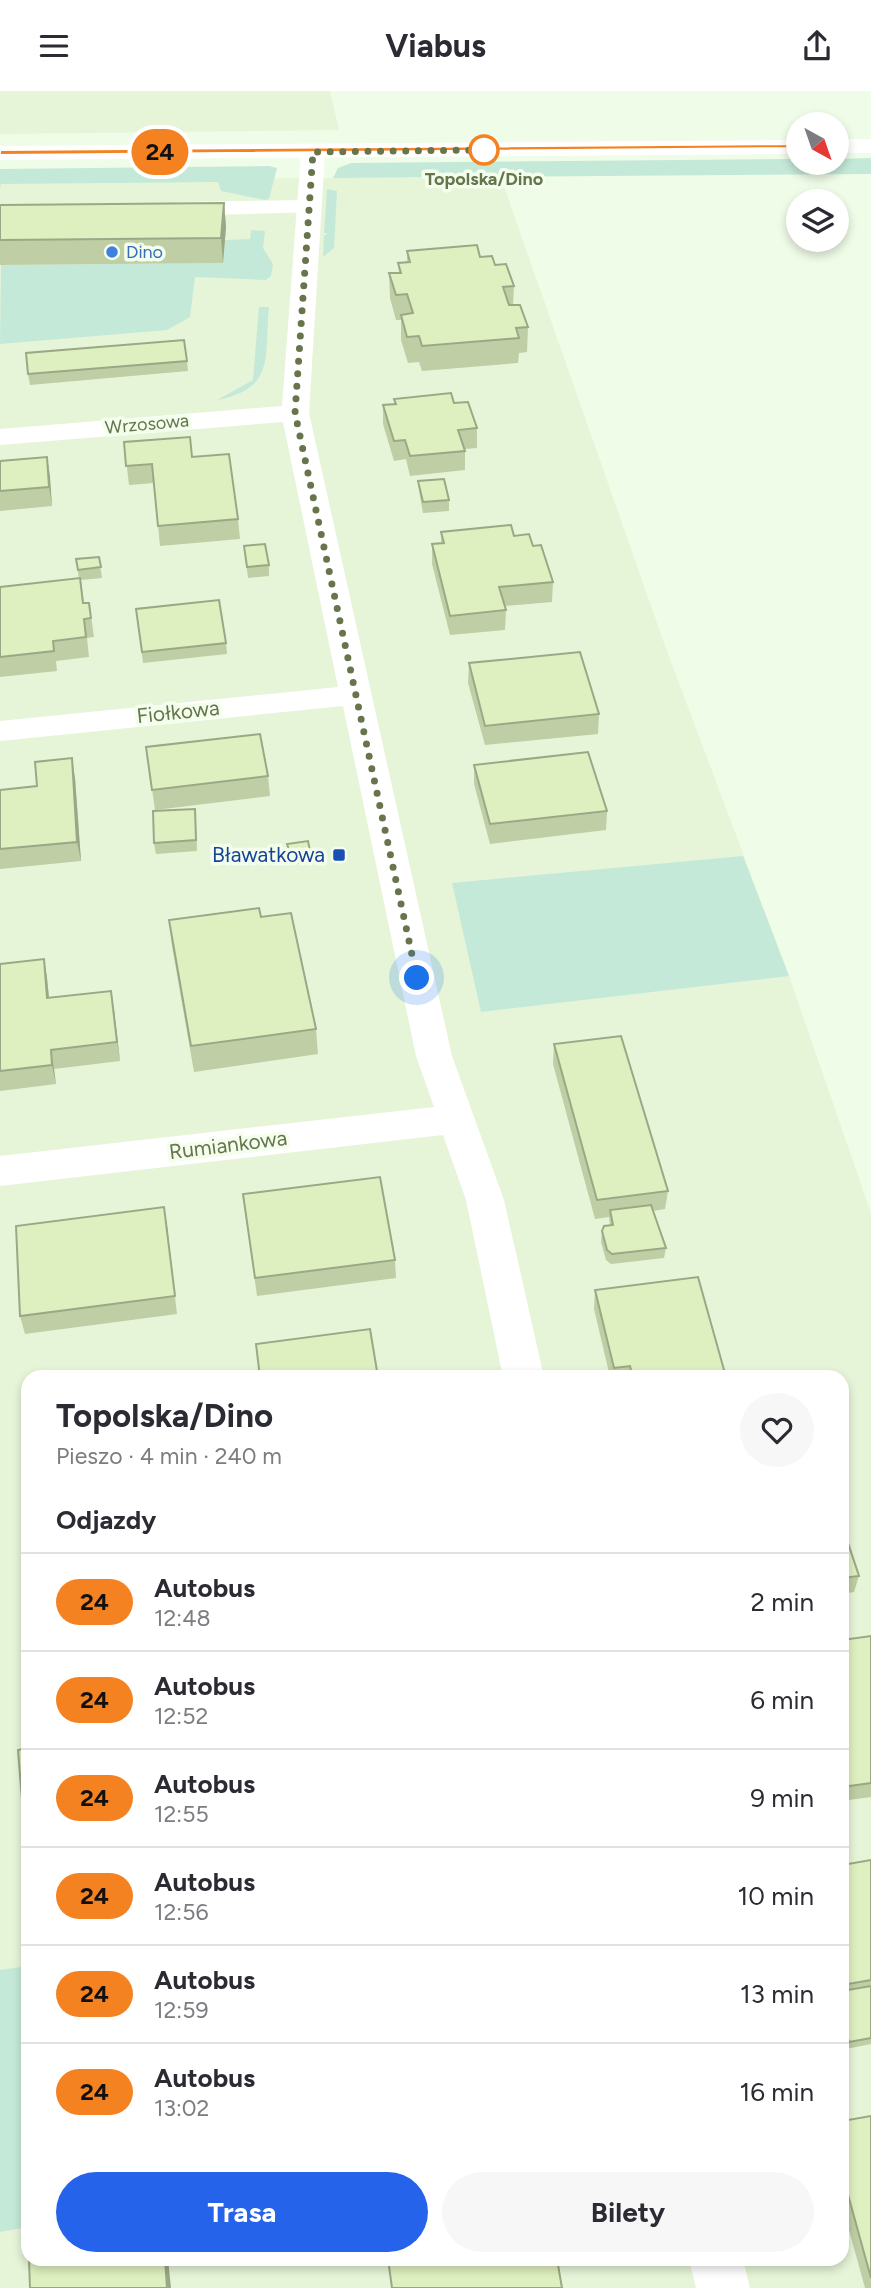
<!DOCTYPE html>
<html lang="pl">
<head>
<meta charset="utf-8">
<style>
  body { margin:0; font-family:Figtree,sans-serif; background:#f7f7f7; color:#2b2b33; height:100vh; display:flex; flex-direction:column; font-size:26px; white-space:nowrap }
  * { box-sizing:border-box; margin:0 }
  p { font-size:23px; color:#7c7c81 }
  .icon { flex:none; width:38px; height:38px; fill:none; stroke:currentColor; stroke-width:2; stroke-linecap:round; stroke-linejoin:round }
  .map { position:relative; flex:1; overflow:hidden }
  .details { position:absolute; left:21px; top:1279px; width:828px; height:896px; display:flex; flex-direction:column; background:#fff; border-radius:21px; box-shadow:0 4px 10px #0003 }
  .details>* { flex:none }
  .badge { padding:0 14px; border-radius:23px; font-size:24px; line-height:46px }
  .needle { width:46px; rotate:140deg }
  .tools { position:absolute; left:786px; top:21px; display:grid; gap:14px }
  .tools a { display:grid; place-items:center; width:63px; height:63px; border-radius:50%; background:#fff; box-shadow:0 4px 10px #0003; font-size:35px }
  .you { position:absolute; width:35px; height:35px; margin:-18px; border:5px solid #fff; border-radius:50%; background:#1a73e8; box-shadow:0 0 0 10px #1a73e833 }
  .map>.badge { position:absolute; translate:-50% -50%; box-shadow:0 0 0 4px #fff }
  h2 { padding:0 35px; font-size:26px; line-height:63px }
  .round { display:grid; place-items:center; flex:none; width:74px; height:74px; border-radius:37px; background:#f7f7f7 }
  .overview { display:flex; align-items:center; justify-content:space-between; height:119px; padding:0 35px }
  h1 { font-size:33px; font-weight:700; line-height:52px }
  .cta { display:flex; gap:14px; margin-top:auto; padding:14px 35px }
  .cta a { flex:1; height:80px; border-radius:42px; background:#2563eb; color:#fff; font-size:28px; font-weight:700; line-height:80px; text-align:center }
  .cta a+a { background:#f7f7f7; color:#2b2b33 }
  ul { padding:0; list-style:none }
  li { display:flex; align-items:center; gap:21px; height:98px; padding:0 35px; border-top:2px solid #e1e1e2 }
  li div { flex:1 }
  li b { display:block; font-size:26px }
  li em { font-style:normal }
  li .badge { min-width:77px; font-weight:700; text-align:center }
  header { display:flex; justify-content:space-between; align-items:center; height:91px; padding:0 35px; background:#fff; font-size:32px; font-weight:700 }
  .map>svg:first-child { display:block }
  .residential { fill:#e6f5d8; fill-rule:evenodd }
  .green { fill:#c5e9d9 }
  .lines { fill:none; stroke-linecap:round; stroke-linejoin:round }
  .lane { fill:#fff; fill-rule:evenodd }
  .street { fill:#fff; fill-rule:evenodd }
  .secondary { fill:#fff; fill-rule:evenodd }
  .wall { fill:#bfcea4 }
  .shaded-wall { fill:#9ba886 }
  .building { fill:#def0bf; stroke:#9ba886; stroke-width:2 }
  .line { fill:#f58220; stroke:#fff; stroke-width:2 }
  .walk { stroke:#67744c; stroke-width:7; stroke-dasharray:0 12.6 }
  .stop-dot { fill:#fff; stroke:#f58220; stroke-width:3.5 }
  .shop-dot { fill:#3f7fe0; stroke:#f4feed; stroke-width:2.5 }
  .transit-dot { fill:#1a4fb4; stroke:#f4feed; stroke-width:2.5 }
  .labels { text-anchor:middle; stroke-width:7; stroke-linejoin:round; paint-order:stroke }
  .far-stop-label { font-size:18px; font-weight:bold; fill:#67744c; stroke:#f4feed }
  .far-shop-label { font-size:18px; fill:#366cbe; stroke:#f4feed; text-anchor:start }
  .far-street-label { font-size:18px; fill:#67744c; stroke:#f4feed }
  .street-label { font-size:21px; fill:#67744c; stroke:#f4feed }
  .transit-label { font-size:21px; fill:#164399; stroke:#f4feed; text-anchor:end }
</style>
</head>
<body>
<header><svg class="icon" aria-label="menu" viewBox="0 0 24 24"><path d="M4 6h16M4 12h16M4 18h16"/></svg>Viabus<svg class="icon" aria-label="share" viewBox="0 0 24 24"><path d="M12 15V3M7 8l5-5 5 5M5 13v7h14v-7"/></svg></header>
<div class="map">
<svg width="871" height="2197" viewBox="0 0 871 2197">
  <rect width="100%" height="100%" fill="#effce7"/>
  <g class="residential">
    <polygon points="0,0 330,0 339,39 0,43"/>
    <path d="M333 87H501L664 552 789 885 871 1122V2197H0V89ZM28 1286H842V2168H28Z"/>
  </g>
  <g class="green">
    <polygon points="871,67 871,83 333,87 338,77 351,72 798,68 798,72 836,72 837,68"/>
    <polygon points="269,75 277,77 269,108 265,109 221,100 218,91 1,93 0,98 0,78"/>
    <polygon points="327,98 337,100 334,157 323,166 324,145 328,142 324,142"/>
    <polygon points="251,139 265,140 263,157 273,173 271,185 266,189 195,186 190,226 167,239 0,253 1,174 223,172 225,149 250,148"/>
    <path d="M259 216H269C264 267 276 297 217 309L253 289Z"/>
    <polygon points="743,765 789,885 481,921 452,792"/>
    <polygon points="28,1875 28,2136 0,2141 0,1879"/>
  </g>
  <g class="lines">
    <polygon class="lane" points="308,109 316,111 319,116 316,121 178,125 167,118 178,111"/>
    <g class="street">
      <polygon points="313,54 321,56 325,61 309,322 452,965 504,1109 544,1286 503,1286 466,1109 443,1044 0,1095 0,1065 434,1016 416,965 343,615 0,650 0,630 338,596 283,331 0,354 0,338 282,315 301,61 305,56"/>
      <polygon points="689,2168 743,2168 750,2197 696,2197"/>
    </g>
    <g class="secondary">
      <rect x="836" y="48" width="35" height="14"/>
      <polygon points="798,49 798,63 0,69 0,55"/>
    </g>
  </g>
  <g class="wall">
    <polygon points="224,112 226,136 223,172 0,174 0,114"/>
    <polygon points="407,160 480,166 495,174 514,195 513,214 528,236 527,261 519,262 518,272 422,280 419,271 408,272 401,249 401,229 396,229 390,207 389,182 399,182 398,172 407,172"/>
    <polygon points="187,270 188,280 30,294 28,283"/>
    <polygon points="394,308 454,312 477,337 477,357 465,358 465,379 410,385 406,368 394,370 383,333 383,314 394,313"/>
    <polygon points="124,351 192,366 238,428 240,448 160,455 154,392 129,394"/>
    <polygon points="47,366 52,415 0,420 0,370"/>
    <polygon points="418,390 449,409 449,420 423,422 419,400"/>
    <polygon points="441,441 514,445 553,491 552,511 504,515 506,519 505,539 450,544 432,473 432,453 441,452"/>
    <polygon points="244,455 269,474 269,485 248,487"/>
    <polygon points="99,466 102,487 81,489 84,512 89,512 92,532 94,546 87,547 89,566 56,570 57,580 0,586 0,496 79,488 76,468"/>
    <polygon points="136,518 226,552 227,563 143,572"/>
    <polygon points="469,572 599,623 598,643 485,654 468,592"/>
    <polygon points="146,656 268,685 270,705 155,719"/>
    <polygon points="474,674 607,720 606,739 490,753 474,693"/>
    <polygon points="75,687 81,770 0,778 0,699 37,695"/>
    <polygon points="196,729 197,760 156,763 154,752"/>
    <polygon points="287,753 311,770 290,774 287,764"/>
    <polygon points="261,826 316,938 318,963 194,981 172,855 169,829"/>
    <polygon points="44,868 47,887 49,907 114,919 120,970 54,978 56,993 0,1000 0,873"/>
    <polygon points="554,953 668,1100 665,1118 653,1120 666,1157 664,1167 611,1173 606,1169 601,1151 602,1140 610,1135 609,1126 595,1128 553,973"/>
    <polygon points="243,1103 395,1169 396,1187 257,1205"/>
    <polygon points="164,1116 177,1223 25,1243 20,1225"/>
    <polygon points="595,1199 726,1286 610,1286 594,1218"/>
    <polygon points="842,1434 859,1485 854,1501 842,1503"/>
    <polygon points="871,1545 871,1706 842,1710 842,1549"/>
    <polygon points="871,1769 871,1953 846,1958 842,1944 842,1774"/>
    <polygon points="871,2025 871,2197 865,2197 842,2114 842,2030"/>
  </g>
  <g class="shaded-wall">
    <polygon points="224,112 226,136 223,172 221,147"/>
    <polygon points="47,366 50,385 52,415 49,396"/>
    <polygon points="72,667 75,687 81,770 77,751"/>
    <polygon points="310,760 311,770 290,774 290,763"/>
    <polygon points="44,868 47,887 51,927 47,907"/>
    <polygon points="111,900 114,919 120,970 117,951"/>
    <polygon points="51,959 54,978 56,993 52,974"/>
    <polygon points="164,1116 167,1134 177,1223 175,1205"/>
    <polygon points="165,2168 168,2168 171,2197 167,2197"/>
  </g>
  <g class="building">
    <polygon points="224,112 221,147 0,149 0,114"/>
    <polygon points="477,154 480,166 492,165 495,174 506,173 514,195 503,196 509,214 520,214 528,236 516,237 519,247 422,255 419,245 407,246 401,224 413,222 407,203 396,204 389,182 401,182 398,172 410,171 407,160"/>
    <polygon points="184,249 187,270 28,283 26,262"/>
    <polygon points="451,302 454,312 468,311 477,337 458,339 465,360 410,365 405,349 394,350 383,314 396,313 394,308"/>
    <polygon points="190,346 192,366 229,363 238,428 158,435 152,373 126,375 124,351"/>
    <polygon points="47,366 49,396 0,400 0,370"/>
    <polygon points="444,388 449,409 423,411 418,390"/>
    <polygon points="511,434 514,445 529,443 533,455 541,454 553,491 499,496 506,519 450,525 432,453 444,452 441,441"/>
    <polygon points="265,453 269,474 247,476 244,455"/>
    <polygon points="99,466 101,476 78,479 76,468"/>
    <polygon points="80,487 83,512 89,512 91,527 84,528 86,546 53,550 54,560 0,566 0,496"/>
    <polygon points="219,509 226,552 142,561 136,518"/>
    <polygon points="580,561 599,623 485,635 469,572"/>
    <polygon points="260,643 268,685 152,699 146,656"/>
    <polygon points="588,661 607,720 490,733 474,674"/>
    <polygon points="72,667 77,751 0,758 0,699 37,695 35,671"/>
    <polygon points="195,718 196,749 154,752 153,720"/>
    <polygon points="308,750 310,760 290,763 287,753"/>
    <polygon points="259,817 261,826 291,822 316,938 191,955 169,829"/>
    <polygon points="44,868 47,907 111,900 117,951 51,959 52,974 0,980 0,873"/>
    <polygon points="621,945 668,1100 597,1109 554,953"/>
    <polygon points="380,1086 395,1169 255,1187 243,1103"/>
    <polygon points="651,1114 666,1157 612,1163 607,1159 602,1140 604,1135 613,1134 610,1119"/>
    <polygon points="164,1116 175,1205 20,1225 16,1135"/>
    <polygon points="698,1186 726,1286 633,1286 630,1275 614,1277 595,1199"/>
    <polygon points="370,1238 378,1286 260,1286 256,1253"/>
    <polygon points="842,1434 859,1485 842,1487"/>
    <polygon points="28,1506 28,1595 27,1595 23,1507"/>
    <polygon points="871,1545 871,1692 842,1696 842,1549"/>
    <polygon points="28,1657 28,1784 18,1659"/>
    <polygon points="871,1769 871,1889 842,1894 842,1774"/>
    <polygon points="871,1895 871,1947 849,1951 842,1926 842,1900"/>
    <polygon points="871,2025 871,2187 842,2082 842,2030"/>
    <polygon points="29,2168 165,2168 167,2197 30,2197"/>
    <polygon points="388,2168 557,2168 562,2197 392,2197"/>
  </g>
  <polygon class="line" points="798,53 801,57 0,64 0,59"/>
  <g class="lines">
    <polyline class="walk" points="417,887 295,322 313,61 484,59"/>
  </g>
  <circle class="stop-dot" cx="484" cy="59" r="14"/>
  <circle class="shop-dot" cx="112" cy="161" r="7"/>
  <rect class="transit-dot" x="332" y="757" width="14" height="14" rx="3.5"/>
  <g class="labels">
    <g class="far-stop-label">
      <text x="484" y="94">Topolska/Dino</text>
    </g>
    <g class="far-shop-label">
      <text x="126" y="167">Dino</text>
    </g>
    <g class="far-street-label">
      <text transform="translate(147 333) rotate(-5)" y="6">Wrzosowa</text>
    </g>
    <g class="street-label">
      <text transform="translate(178 621) rotate(-6)" y="7">Fiołkowa</text>
      <text transform="translate(228 1054) rotate(-7)" y="7">Rumiankowa</text>
    </g>
    <g class="transit-label">
      <text x="325" y="771">Bławatkowa</text>
    </g>
  </g>
</svg>
<div class="tools">
<a><svg class="needle" viewBox="-14 -14 28 28"><path d="M0-13l5 13h-10z" fill="#e53935"/><path d="M0 13l5-13h-10z" fill="#7c7c81"/></svg></a>
<a><svg class="icon" aria-label="layers" viewBox="0 0 24 24"><path d="M12 4l9 5-9 5-9-5zM3 14l9 5 9-5"/></svg></a>
</div>
<div class="you" style="left:417px;top:887px"></div>
<b class="badge" style="left:160px;top:61px;background:#f58220;color:#111">24</b>
<section class="details">
<div class="overview"><div><h1>Topolska/Dino</h1><p>Pieszo · 4 min · 240 m</p></div><a class="round"><svg class="icon" aria-label="heart" viewBox="0 0 24 24"><path d="M12 20l-8-8c-3-5 5-10 8-4 3-6 11-1 8 4z"/></svg></a></div>
<h2>Odjazdy</h2>
<ul>
<li><span class="badge" style="background:#f58220;color:#111">24</span><div><b>Autobus</b><p>12:48</p></div><em>2 min</em></li>
<li><span class="badge" style="background:#f58220;color:#111">24</span><div><b>Autobus</b><p>12:52</p></div><em>6 min</em></li>
<li><span class="badge" style="background:#f58220;color:#111">24</span><div><b>Autobus</b><p>12:55</p></div><em>9 min</em></li>
<li><span class="badge" style="background:#f58220;color:#111">24</span><div><b>Autobus</b><p>12:56</p></div><em>10 min</em></li>
<li><span class="badge" style="background:#f58220;color:#111">24</span><div><b>Autobus</b><p>12:59</p></div><em>13 min</em></li>
<li><span class="badge" style="background:#f58220;color:#111">24</span><div><b>Autobus</b><p>13:02</p></div><em>16 min</em></li>
</ul>
<div class="cta"><a>Trasa</a><a>Bilety</a></div>
</section>
</div>
</body>
</html>
